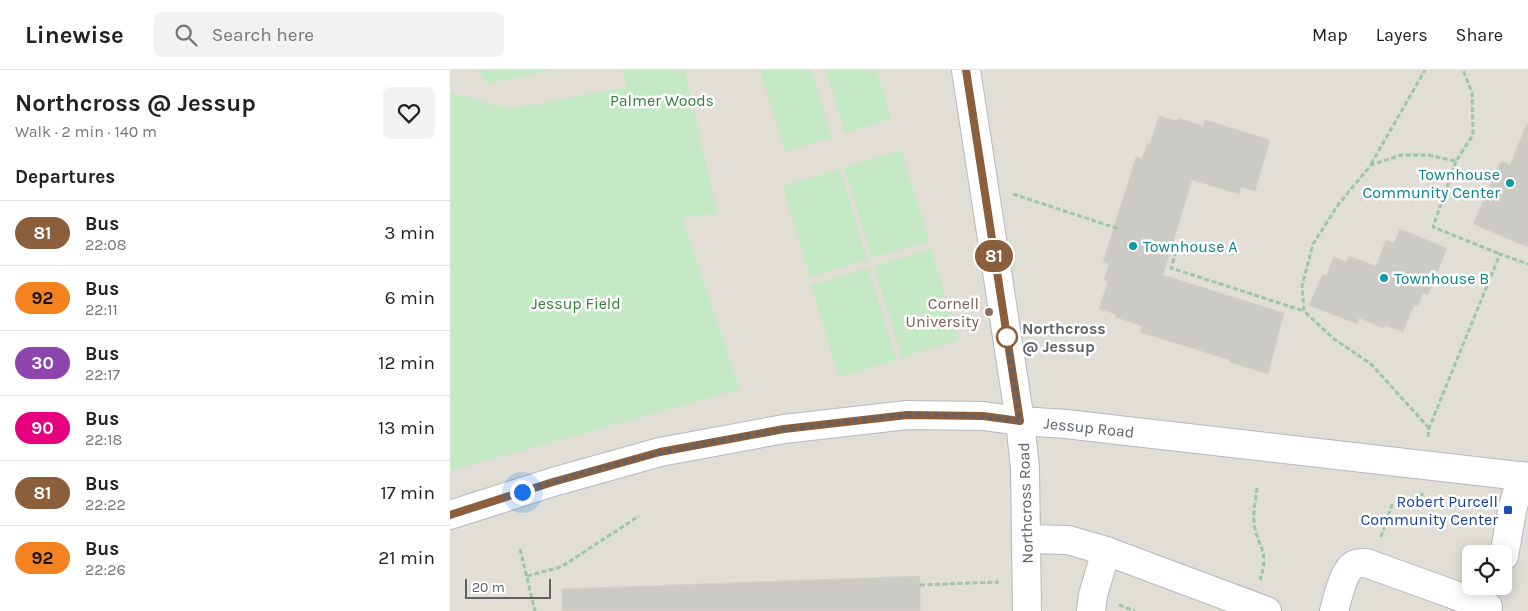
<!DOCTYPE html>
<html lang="en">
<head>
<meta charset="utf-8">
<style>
  body { margin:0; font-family:Karla,sans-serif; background:#f2f2f2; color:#222; height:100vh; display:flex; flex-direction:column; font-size:19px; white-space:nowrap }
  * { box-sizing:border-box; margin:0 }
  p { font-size:16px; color:#767676 }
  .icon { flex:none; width:28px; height:28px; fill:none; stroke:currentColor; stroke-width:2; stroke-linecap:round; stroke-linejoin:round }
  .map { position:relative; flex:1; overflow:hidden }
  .sheet { display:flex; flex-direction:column; background:#fff; width:450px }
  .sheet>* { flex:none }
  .badge { padding:0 10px; border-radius:16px; font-size:18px; line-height:32px }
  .fabs { position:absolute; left:1012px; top:475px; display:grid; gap:10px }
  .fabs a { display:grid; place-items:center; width:50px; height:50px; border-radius:8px; background:#fff; box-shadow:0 2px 12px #0003; font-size:25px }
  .scale { position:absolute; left:15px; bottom:12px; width:86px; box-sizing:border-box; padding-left:5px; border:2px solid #5f6368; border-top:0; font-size:14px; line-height:18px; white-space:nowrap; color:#5f6368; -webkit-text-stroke:4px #fff; paint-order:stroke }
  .you { position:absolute; width:25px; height:25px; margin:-12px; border:4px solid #fff; border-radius:50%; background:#1a73e8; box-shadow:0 0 0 8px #1a73e833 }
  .map>.badge { position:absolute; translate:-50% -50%; box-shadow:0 0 0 2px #fff }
  h2 { padding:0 15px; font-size:19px; line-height:45px }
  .round { display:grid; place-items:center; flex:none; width:52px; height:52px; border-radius:8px; background:#f2f2f2 }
  .overview { display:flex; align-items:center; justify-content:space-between; height:85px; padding:0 15px }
  h1 { font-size:24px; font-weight:700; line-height:38px }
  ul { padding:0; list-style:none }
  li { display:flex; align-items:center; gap:15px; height:65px; padding:0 15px; border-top:1px solid #e0e0e0 }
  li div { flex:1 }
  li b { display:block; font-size:19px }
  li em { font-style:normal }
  li .badge { min-width:55px; font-weight:700; text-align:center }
  header { display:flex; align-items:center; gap:30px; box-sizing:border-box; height:70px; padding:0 25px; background:#fff; border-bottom:1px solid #e0e0e0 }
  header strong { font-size:24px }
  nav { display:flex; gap:28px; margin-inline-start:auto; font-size:18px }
  .search { width:350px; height:45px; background:#f2f2f2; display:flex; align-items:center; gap:12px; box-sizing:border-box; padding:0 18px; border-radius:8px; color:#767676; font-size:19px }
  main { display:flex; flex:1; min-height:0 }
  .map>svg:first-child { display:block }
  .education { fill:#e1ded6; fill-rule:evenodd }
  .green { fill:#c5e8c5 }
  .building { fill:#cccac5; stroke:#d6d1c6 }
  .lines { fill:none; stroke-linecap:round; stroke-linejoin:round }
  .minor-casing { stroke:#b5b8bc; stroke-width:30 }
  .path { stroke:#9cc7a9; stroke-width:3; stroke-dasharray:5 2.5; stroke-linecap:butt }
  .minor { stroke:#fff; stroke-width:28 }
  .line-casing { stroke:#fff; stroke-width:11 }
  .line { stroke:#8b5e3c; stroke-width:8 }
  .walk { stroke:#5f6368; stroke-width:5; stroke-dasharray:0 9 }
  .culture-dot { fill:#0f9aa8; stroke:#fff; stroke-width:2 }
  .education-dot { fill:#8d6e63; stroke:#fff; stroke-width:2 }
  .stop-dot { fill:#fff; stroke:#8b5e3c; stroke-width:2.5 }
  .transit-dot { fill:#1a4fb4; stroke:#fff; stroke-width:2 }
  .labels { text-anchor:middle; stroke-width:5; stroke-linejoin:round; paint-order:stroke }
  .park-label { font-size:16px; fill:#348238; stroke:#fff }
  .culture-label { font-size:16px; fill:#0d838f; stroke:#fff; text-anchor:start }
  .education-label { font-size:16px; fill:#785e54; stroke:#fff; text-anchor:end }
  .stop-label { font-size:16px; font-weight:bold; fill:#5f6368; stroke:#fff; text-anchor:start }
  .street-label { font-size:16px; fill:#5f6368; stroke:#fff }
  .transit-label { font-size:16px; fill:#164399; stroke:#fff; text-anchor:end }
</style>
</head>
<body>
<header>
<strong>Linewise</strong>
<div class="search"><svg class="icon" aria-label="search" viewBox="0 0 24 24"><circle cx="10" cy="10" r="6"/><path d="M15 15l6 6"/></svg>Search here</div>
<nav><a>Map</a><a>Layers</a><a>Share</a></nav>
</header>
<main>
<section class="sheet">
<div class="overview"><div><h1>Northcross @ Jessup</h1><p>Walk · 2 min · 140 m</p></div><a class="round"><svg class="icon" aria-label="heart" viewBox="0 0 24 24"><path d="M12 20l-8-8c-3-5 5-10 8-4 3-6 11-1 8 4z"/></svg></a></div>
<h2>Departures</h2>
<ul>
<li><span class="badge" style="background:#8b5e3c;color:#fff">81</span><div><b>Bus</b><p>22:08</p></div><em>3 min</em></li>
<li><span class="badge" style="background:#f58220;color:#111">92</span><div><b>Bus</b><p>22:11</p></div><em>6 min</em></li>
<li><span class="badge" style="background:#8e44ad;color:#fff">30</span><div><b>Bus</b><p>22:17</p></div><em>12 min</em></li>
<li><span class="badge" style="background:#e6007e;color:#fff">90</span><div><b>Bus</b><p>22:18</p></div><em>13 min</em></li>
<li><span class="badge" style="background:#8b5e3c;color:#fff">81</span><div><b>Bus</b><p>22:22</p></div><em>17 min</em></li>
<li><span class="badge" style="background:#f58220;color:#111">92</span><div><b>Bus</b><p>22:26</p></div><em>21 min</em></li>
</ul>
</section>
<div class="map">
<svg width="1078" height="541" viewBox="0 0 1078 541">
  <rect width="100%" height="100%" fill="#f1efe8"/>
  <path class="education" d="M0 0H1078V541H0ZM1021 484H1054V516H1021Z"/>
  <g class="green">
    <polygon points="26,0 104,0 38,13"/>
    <polygon points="172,0 235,0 267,143 232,148 290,319 0,401 0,22 59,39 177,17"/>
    <polygon points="310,0 361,0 382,67 335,82"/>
    <polygon points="376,0 427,0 441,49 395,63"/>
    <polygon points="451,80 479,171 422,188 394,97"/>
    <polygon points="390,99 417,190 360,207 333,116"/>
    <polygon points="481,179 509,270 452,287 424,196"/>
    <polygon points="418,198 446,290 389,307 361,215"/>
  </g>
  <g class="building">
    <polygon points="709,46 726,51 728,48 753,56 755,50 820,70 805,121 791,117 789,124 742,110 713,205 834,243 818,304 779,292 780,290 690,262 692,256 665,247 666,244 649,239 658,211 654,210 659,194 653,192 686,87 692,89 697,73 700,74"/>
    <polygon points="1077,53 1078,53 1078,177 1023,154 1051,91 1060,95"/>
    <polygon points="950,159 997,178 978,225 973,223 968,236 964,235 953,262 935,255 934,258 909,248 907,254 859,235 873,204 876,206 884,187 896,192 899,186 926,196 936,170 944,173"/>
    <polygon points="470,506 470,541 112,541 112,519"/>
  </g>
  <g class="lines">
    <defs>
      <g id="minor">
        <polyline points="516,0 570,351 575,398 577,541"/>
        <polyline points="0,445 103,412 210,382 334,359 457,345 533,346 570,351 616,354 1078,407"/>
        <polyline points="577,469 618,470 656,481 817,541"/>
        <polyline points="1054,486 1062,440 1072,406"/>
        <polyline points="641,541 643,525 656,481"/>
        <path d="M884 541C887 530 893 504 901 497 905 493 910 493 916 493L1038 537"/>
      </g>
    </defs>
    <use href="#minor" class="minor-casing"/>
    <g class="path">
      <polyline points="1006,91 983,157 1050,184"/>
      <polyline points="921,94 975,0"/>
      <polyline points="563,124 669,159"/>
      <polyline points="709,172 727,178 721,198 854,241"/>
      <polyline points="979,358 921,294 884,269 854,241 852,216 863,174 888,135 921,95 951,85 978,85 1006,91 1023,65 1022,23 1013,0"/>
      <polyline points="978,367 979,358 1050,184 1078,194"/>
      <path d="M807 418C806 429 803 441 804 453 808 479 820 480 810 510"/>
      <polyline points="971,434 972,423"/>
      <polyline points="931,467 943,432"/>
      <polyline points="70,479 85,541"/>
      <polyline points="77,506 111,497 189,446"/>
      <polyline points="470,515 549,512"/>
      <polyline points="669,535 685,541"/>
    </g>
    <use href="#minor" class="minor"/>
  </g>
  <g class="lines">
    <defs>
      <polyline id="line" points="0,445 103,412 210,382 334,359 457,345 533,346 570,351 516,0"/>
    </defs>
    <use href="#line" class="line-casing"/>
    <use href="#line" class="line"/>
    <path class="walk" d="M72 422C174 388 279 365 386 353 409 350 433 346 457 345 495 343 533 346 570 351L556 264 557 267"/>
  </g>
  <g class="culture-dot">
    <circle cx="1060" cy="113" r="5"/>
    <circle cx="683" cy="176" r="5"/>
    <circle cx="934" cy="208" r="5"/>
  </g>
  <circle class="education-dot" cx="539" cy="242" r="5"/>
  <circle class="stop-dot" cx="557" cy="267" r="10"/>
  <rect class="transit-dot" x="1053" y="435" width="10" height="10" rx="2.5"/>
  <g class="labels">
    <g class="park-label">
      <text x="212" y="36">Palmer Woods</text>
      <text x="126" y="239">Jessup Field</text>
    </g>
    <g class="culture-label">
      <text x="1050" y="110" text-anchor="end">Townhouse<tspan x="1050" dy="18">Community Center</tspan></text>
      <text x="693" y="182">Townhouse A</text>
      <text x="944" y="214">Townhouse B</text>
    </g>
    <g class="education-label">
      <text x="529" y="239">Cornell<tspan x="529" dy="18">University</tspan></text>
    </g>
    <g class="stop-label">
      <text x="572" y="264">Northcross<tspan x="572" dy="18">@ Jessup</tspan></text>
    </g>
    <g class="street-label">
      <text transform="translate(639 357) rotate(6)" y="6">Jessup Road</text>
      <text transform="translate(575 433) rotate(-92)" y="6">Northcross Road</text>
    </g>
    <g class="transit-label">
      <text x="1048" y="437">Robert Purcell<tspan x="1048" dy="18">Community Center</tspan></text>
    </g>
  </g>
</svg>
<div class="fabs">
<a><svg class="icon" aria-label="locate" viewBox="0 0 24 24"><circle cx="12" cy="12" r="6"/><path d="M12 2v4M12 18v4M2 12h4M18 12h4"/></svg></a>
</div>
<div class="scale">20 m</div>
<div class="you" style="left:72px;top:422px"></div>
<b class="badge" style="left:544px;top:186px;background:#8b5e3c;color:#fff">81</b>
</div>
</main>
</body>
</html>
